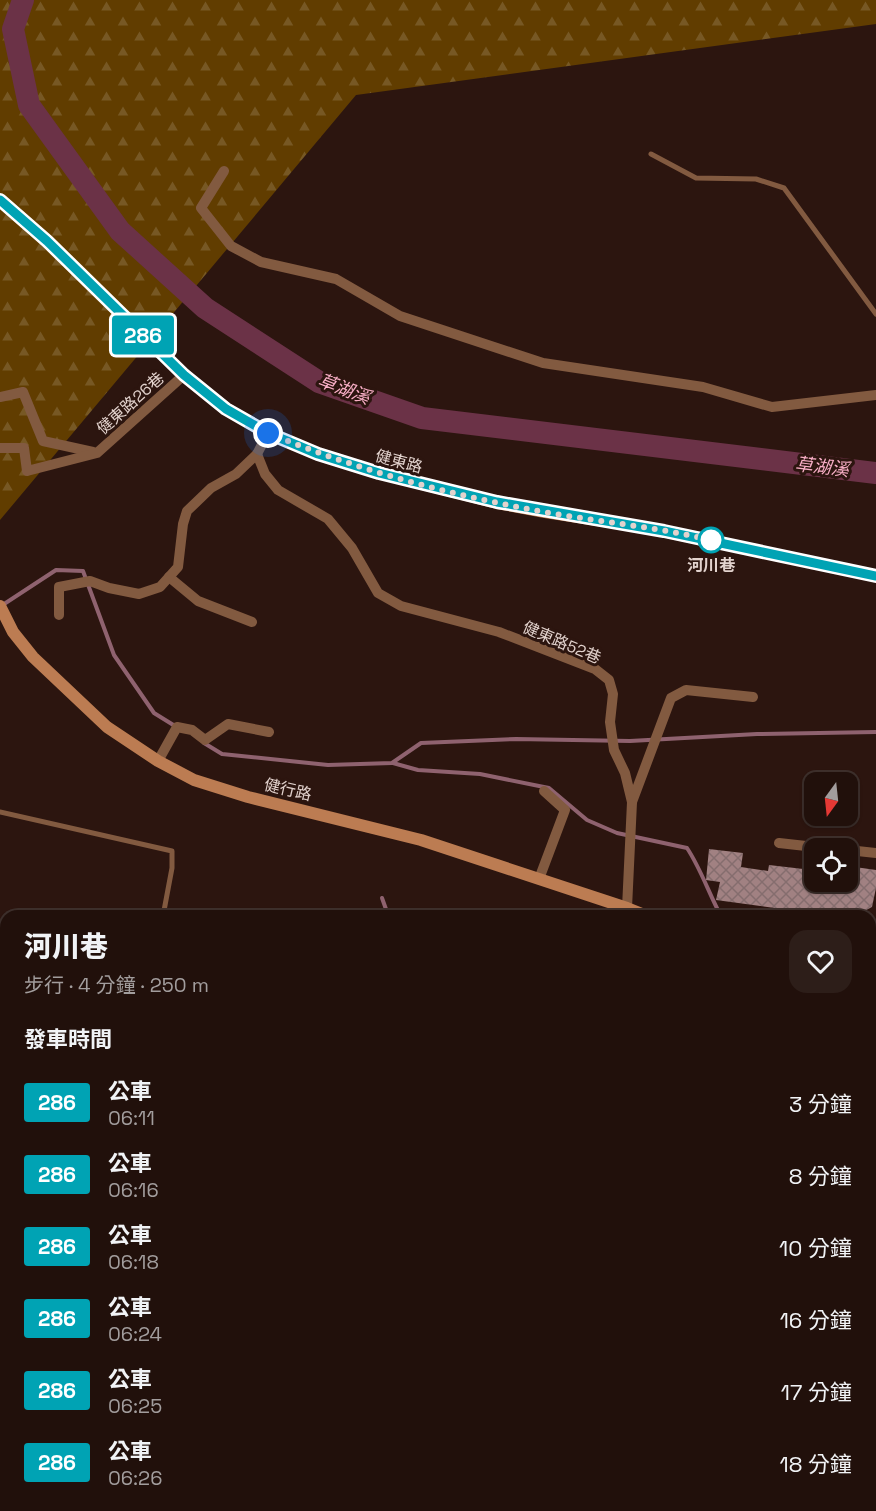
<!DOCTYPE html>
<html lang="zh-TW">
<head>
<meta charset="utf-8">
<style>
  body { margin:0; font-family:"Space Grotesk","Noto Sans TC",sans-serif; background:#2d1e19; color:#f1f3f6; height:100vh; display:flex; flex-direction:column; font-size:22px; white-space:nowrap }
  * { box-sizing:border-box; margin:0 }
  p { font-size:20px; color:#a29d9d }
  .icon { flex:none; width:33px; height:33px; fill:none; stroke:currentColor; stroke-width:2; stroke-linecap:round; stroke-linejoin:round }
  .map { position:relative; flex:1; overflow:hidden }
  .details { position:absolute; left:0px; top:910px; width:876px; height:602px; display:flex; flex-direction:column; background:#21100b; border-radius:18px 18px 0 0; box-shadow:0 2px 4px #0004,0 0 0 2px #3e302c }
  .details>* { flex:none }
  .badge { padding:0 12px; border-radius:4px; font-size:21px; line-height:39px }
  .needle { width:39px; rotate:195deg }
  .tools { position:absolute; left:804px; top:772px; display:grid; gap:12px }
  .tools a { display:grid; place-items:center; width:54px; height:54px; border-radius:12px; background:#21100b; box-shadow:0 2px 4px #0004,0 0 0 2px #3e302c; font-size:30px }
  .you { position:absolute; width:30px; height:30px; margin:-15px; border:4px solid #fff; border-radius:50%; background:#1a73e8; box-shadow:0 0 0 9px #1a73e833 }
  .map>.badge { position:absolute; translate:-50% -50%; box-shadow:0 0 0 3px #fff }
  h2 { padding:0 24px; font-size:22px; line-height:54px }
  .round { display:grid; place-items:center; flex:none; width:63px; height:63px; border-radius:18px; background:#2d1e19 }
  .overview { display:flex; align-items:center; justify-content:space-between; height:102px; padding:0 24px }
  h1 { font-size:28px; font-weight:800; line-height:45px }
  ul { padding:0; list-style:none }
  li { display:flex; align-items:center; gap:18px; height:72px; padding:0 24px }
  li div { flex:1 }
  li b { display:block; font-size:22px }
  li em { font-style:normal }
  li .badge { min-width:66px; font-weight:700; text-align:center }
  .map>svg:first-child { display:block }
  .forest { fill:url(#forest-firs) }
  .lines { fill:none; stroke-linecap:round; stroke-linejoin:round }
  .stream { stroke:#8f626f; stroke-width:4 }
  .river { stroke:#6b3247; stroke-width:22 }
  .building { fill:url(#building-cross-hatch) }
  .lane { stroke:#825a40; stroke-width:5 }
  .street { stroke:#825a40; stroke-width:10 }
  .secondary { stroke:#bc7c52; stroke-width:12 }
  .line-casing { stroke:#fff; stroke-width:14 }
  .line { stroke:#00a3b4; stroke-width:9 }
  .walk { stroke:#e2d2cd; stroke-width:6; stroke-dasharray:0 10.8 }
  .stop-dot { fill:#fff; stroke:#00a3b4; stroke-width:3 }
  .labels { text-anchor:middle; stroke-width:6; stroke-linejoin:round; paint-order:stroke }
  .street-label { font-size:16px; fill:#e2d2cd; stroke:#2c150f }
  .stop-label { font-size:16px; font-weight:bold; fill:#e2d2cd; stroke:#2c150f }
  .water-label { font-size:18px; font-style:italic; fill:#f9afc7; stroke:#2c150f }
</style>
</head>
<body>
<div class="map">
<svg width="876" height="1511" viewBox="0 0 876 1511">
  <defs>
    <pattern id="forest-firs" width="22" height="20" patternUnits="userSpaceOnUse" patternTransform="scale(1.5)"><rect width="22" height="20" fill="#613d00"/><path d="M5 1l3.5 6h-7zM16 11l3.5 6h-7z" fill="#775824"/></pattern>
    <pattern id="building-cross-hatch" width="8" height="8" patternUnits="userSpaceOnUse" patternTransform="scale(1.5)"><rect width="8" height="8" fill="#a18182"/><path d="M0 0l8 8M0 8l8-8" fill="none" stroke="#856d6e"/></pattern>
  </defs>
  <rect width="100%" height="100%" fill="#2c150f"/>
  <polygon class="forest" points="0,0 876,0 876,24 356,95 0,520"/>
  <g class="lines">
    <g class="stream">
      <polyline points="1,606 56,570 83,571 114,655 154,713 175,726"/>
      <polyline points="204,743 222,754 328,765 392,763 421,743 516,739 630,741 757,734 876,732"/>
      <path d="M393 763 418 770 480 774 549 788 587 820 617 833 687 848C701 869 709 894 721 916"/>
      <polyline points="382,898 387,912 393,916"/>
    </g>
    <polyline class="river" points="23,0 13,29 29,105 120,231 205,308 319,382 422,418 876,473"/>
  </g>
  <polygon class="building" points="709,849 743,853 741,867 768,871 769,865 812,870 811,882 848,882 848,866 876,870 876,888 872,907 855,916 832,916 716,900 720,882 706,880"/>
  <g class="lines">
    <g class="lane">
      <polyline points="651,154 696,178 756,179 784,188 876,314"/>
      <polyline points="0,812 172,851 172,868 163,916"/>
      <polyline points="0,923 6,924"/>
      <polyline points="870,1022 876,1024"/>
      <polyline points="0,1036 6,1038"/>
      <polyline points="0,1184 6,1185"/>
      <polyline points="0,1397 6,1409"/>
      <polyline points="43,1511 44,1506"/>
      <polyline points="247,1511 248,1506"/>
      <polyline points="598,1511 600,1506"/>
      <polyline points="804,1511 805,1506"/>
    </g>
    <g class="street">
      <polyline points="224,171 201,208 231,246 261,262 336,279 400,316 543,363 703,387 772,407 876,395"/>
      <polyline points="0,397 23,392 43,441 93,452"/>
      <polyline points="0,448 24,448 27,471 97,453 184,375"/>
      <polyline points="257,454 265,474 278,490 328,519 352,548 378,593 401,606 499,632 595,669 609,680 613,694 610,722 614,750 625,773 632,802 627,908 624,916"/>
      <polyline points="169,577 198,601 252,622"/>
      <polyline points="59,615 59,587 90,581 109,588 139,594 160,587 178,567 183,524 187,511 211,488 236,474 257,454 268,433"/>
      <polyline points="158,761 177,727 192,730 205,740 228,724 269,732"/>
      <polyline points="632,802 671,698 686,690 753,697"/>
      <polyline points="779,843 833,849"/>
      <polyline points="848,850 876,853"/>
      <polyline points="539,879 565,810 544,791"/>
      <polyline points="870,1204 876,1204"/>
      <polyline points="870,1363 876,1364"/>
    </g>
    <g class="secondary">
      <polyline points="0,200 47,241 184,375 227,409 268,433 318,454 379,473 497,503 545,512 643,527 876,576"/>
      <polyline points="0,606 13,632 33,657 107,727 158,761 194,780 248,797 421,840 627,908 647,916"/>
      <polyline points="870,986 876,976"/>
      <polyline points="862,1506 862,1511"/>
    </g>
  </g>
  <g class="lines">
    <defs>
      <polyline id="line" points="0,200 47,241 184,375 226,409 268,433 318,454 379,473 497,502 664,531 876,576"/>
    </defs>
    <use href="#line" class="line-casing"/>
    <use href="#line" class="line"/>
    <path class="walk" d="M268 433C357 470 450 495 544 512 600 522 656 527 711 540"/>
  </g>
  <circle class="stop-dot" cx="711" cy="540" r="12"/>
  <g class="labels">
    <g class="street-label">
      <text transform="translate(130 403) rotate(-42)" y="6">健東路26巷</text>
      <text transform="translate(399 461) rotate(15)" y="6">健東路</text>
      <text transform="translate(562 642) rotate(23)" y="6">健東路52巷</text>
      <text transform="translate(288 789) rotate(13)" y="6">健行路</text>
    </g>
    <g class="stop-label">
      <text x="711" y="571">河川巷</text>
    </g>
    <g class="water-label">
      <text transform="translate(344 389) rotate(21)" y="6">草湖溪</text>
      <text transform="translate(822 467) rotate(7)" y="6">草湖溪</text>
    </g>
  </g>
</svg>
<div class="tools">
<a><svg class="needle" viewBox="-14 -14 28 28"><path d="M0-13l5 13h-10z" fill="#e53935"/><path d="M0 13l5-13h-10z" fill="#a29d9d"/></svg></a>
<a><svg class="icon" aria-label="locate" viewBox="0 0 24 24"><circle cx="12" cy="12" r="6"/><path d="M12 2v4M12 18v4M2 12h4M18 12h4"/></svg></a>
</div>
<div class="you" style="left:268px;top:433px"></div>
<b class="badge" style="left:143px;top:335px;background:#00a3b4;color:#fff">286</b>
<section class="details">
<div class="overview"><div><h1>河川巷</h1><p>步行 · 4 分鐘 · 250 m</p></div><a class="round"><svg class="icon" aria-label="heart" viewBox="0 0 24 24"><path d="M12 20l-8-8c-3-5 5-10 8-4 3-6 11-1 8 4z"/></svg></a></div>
<h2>發車時間</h2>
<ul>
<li><span class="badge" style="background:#00a3b4;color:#fff">286</span><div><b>公車</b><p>06:11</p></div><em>3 分鐘</em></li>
<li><span class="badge" style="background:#00a3b4;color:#fff">286</span><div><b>公車</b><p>06:16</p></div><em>8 分鐘</em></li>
<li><span class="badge" style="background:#00a3b4;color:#fff">286</span><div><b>公車</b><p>06:18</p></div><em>10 分鐘</em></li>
<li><span class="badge" style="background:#00a3b4;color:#fff">286</span><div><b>公車</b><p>06:24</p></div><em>16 分鐘</em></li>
<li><span class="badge" style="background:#00a3b4;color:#fff">286</span><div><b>公車</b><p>06:25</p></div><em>17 分鐘</em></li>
<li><span class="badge" style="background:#00a3b4;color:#fff">286</span><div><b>公車</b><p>06:26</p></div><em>18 分鐘</em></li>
</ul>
</section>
</div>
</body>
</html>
